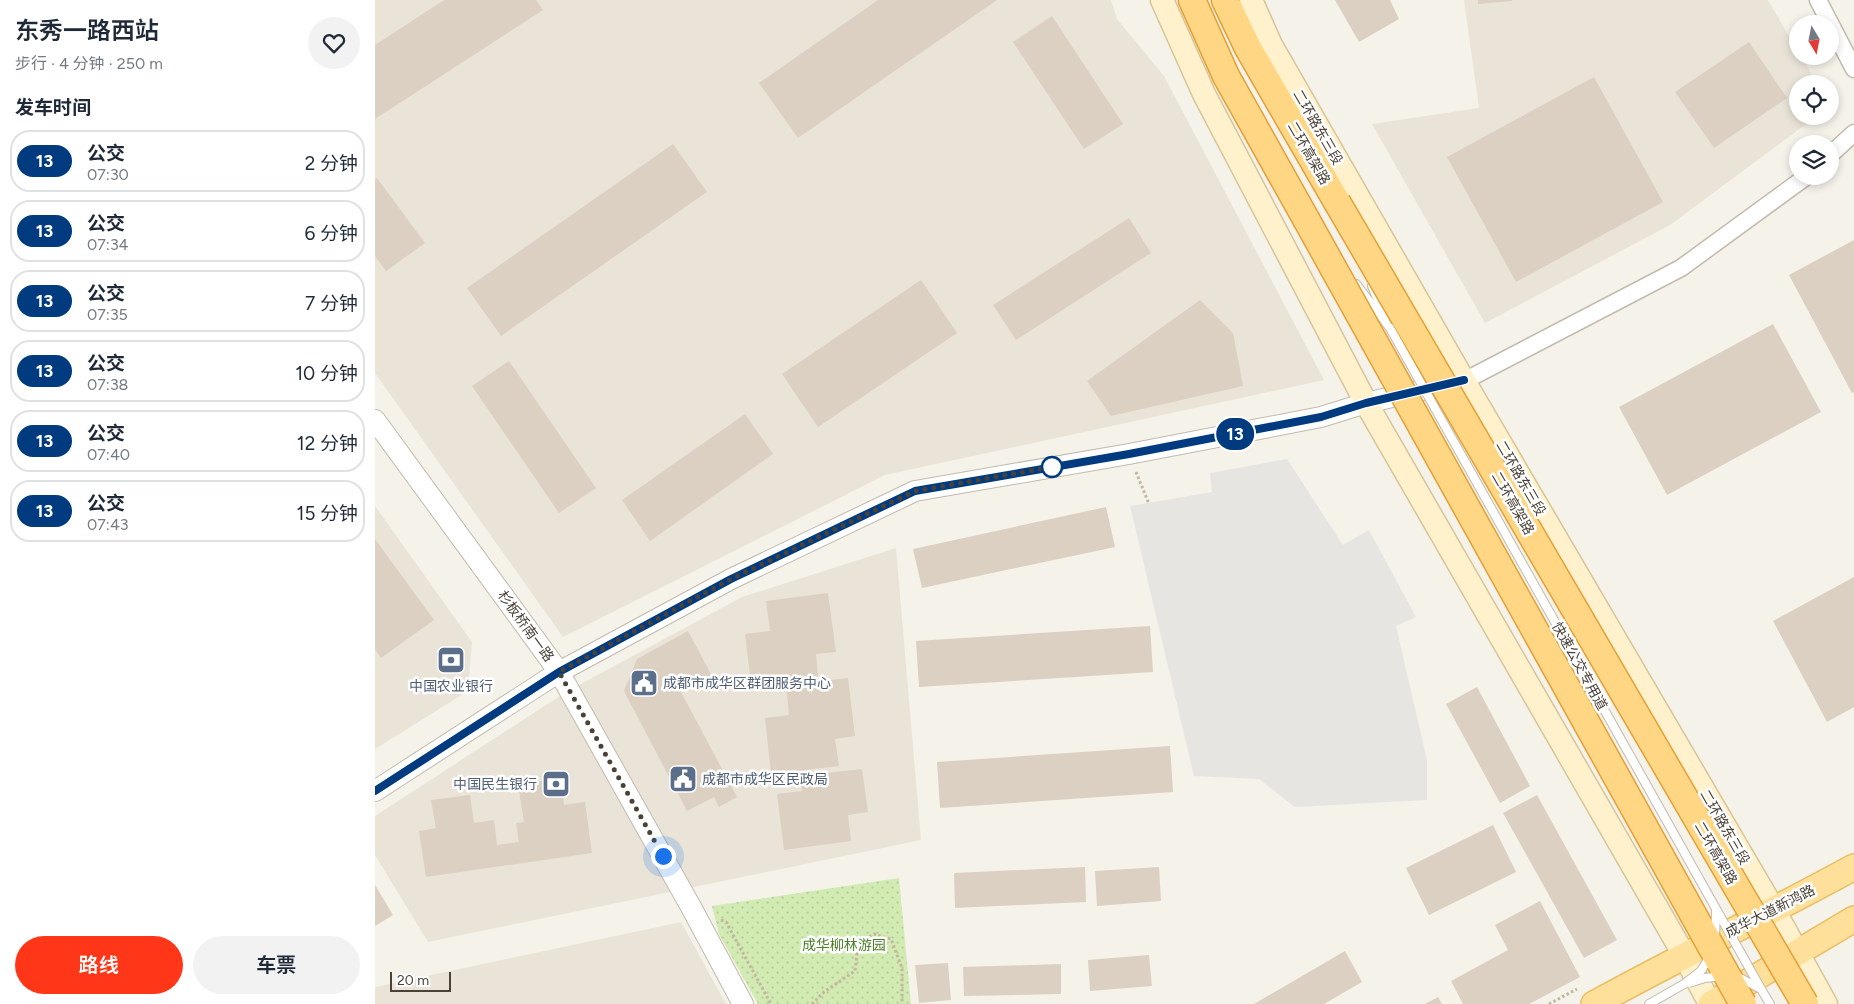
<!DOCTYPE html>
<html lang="zh">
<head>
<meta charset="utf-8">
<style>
  body { margin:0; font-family:Figtree,"Noto Sans SC",sans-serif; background:#f2f2f3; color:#1f2937; height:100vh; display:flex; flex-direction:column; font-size:19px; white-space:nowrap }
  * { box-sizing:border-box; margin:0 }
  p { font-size:16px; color:#747a83 }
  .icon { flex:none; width:28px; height:28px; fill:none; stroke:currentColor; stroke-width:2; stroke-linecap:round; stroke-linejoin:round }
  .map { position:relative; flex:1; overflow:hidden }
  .details { display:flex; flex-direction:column; background:#fff; width:375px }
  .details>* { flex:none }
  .badge { padding:0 10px; border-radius:16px; font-size:18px; line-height:32px }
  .needle { width:32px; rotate:170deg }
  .buttons { position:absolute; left:1414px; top:15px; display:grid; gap:10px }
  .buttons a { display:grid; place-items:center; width:50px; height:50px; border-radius:50%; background:#fff; box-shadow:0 2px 8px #0003; font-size:25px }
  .scale { position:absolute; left:15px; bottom:12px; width:61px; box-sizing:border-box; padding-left:5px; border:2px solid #4a4238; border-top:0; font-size:14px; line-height:18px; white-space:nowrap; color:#4a4238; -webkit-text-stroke:4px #fff; paint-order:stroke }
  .you { position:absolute; width:25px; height:25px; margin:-12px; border:4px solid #fff; border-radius:50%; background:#1a73e8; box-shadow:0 0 0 8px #1a73e833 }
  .map>.badge { position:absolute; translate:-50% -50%; box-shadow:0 0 0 2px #fff }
  h2 { padding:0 15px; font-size:19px; line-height:45px }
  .round { display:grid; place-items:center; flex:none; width:52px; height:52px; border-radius:26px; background:#f2f2f3 }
  .head { display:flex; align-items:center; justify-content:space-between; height:85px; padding:0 15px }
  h1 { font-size:24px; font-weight:600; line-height:38px }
  .primary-button { display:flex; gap:10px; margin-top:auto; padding:10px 15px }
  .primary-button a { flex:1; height:58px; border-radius:30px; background:#ff3618; color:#fff; font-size:20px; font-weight:600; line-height:58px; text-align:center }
  .primary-button a+a { background:#f2f2f3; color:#1f2937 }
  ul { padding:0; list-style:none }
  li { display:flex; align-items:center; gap:15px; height:62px; margin:0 10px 8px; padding:0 5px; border:2px solid #e0e1e3; border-radius:20px }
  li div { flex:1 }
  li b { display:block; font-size:19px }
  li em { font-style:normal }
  li .badge { min-width:55px; font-weight:700; text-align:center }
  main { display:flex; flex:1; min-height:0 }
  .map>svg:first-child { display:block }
  .residential { fill:#eae4d8 }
  .park { fill:url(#park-dots) }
  .parking { fill:#e7e5e2 }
  .building { fill:#dbd0c2 }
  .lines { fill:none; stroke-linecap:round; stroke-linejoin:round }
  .service-casing { stroke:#c2baac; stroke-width:10 }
  .minor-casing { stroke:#c2baac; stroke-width:19 }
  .tertiary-casing { stroke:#c2baac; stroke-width:22 }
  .secondary-casing { stroke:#d7c599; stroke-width:25 }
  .primary-casing { stroke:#e9be65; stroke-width:28 }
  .trunk-casing { stroke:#e3a036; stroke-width:29 }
  .path { stroke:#c4b59d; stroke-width:3; stroke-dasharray:2.5 2.5; stroke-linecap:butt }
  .service { stroke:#fff; stroke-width:8 }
  .minor { stroke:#fff; stroke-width:16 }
  .tertiary { stroke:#fff; stroke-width:20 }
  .secondary { stroke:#fff1cb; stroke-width:22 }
  .primary { stroke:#ffe09a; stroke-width:25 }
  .trunk { stroke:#ffd683; stroke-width:26 }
  .service-bridge-casing { stroke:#c2baac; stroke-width:10; stroke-linecap:butt }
  .trunk-bridge-casing { stroke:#e3a036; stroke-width:29; stroke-linecap:butt }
  .service-bridge { stroke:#fff; stroke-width:8 }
  .trunk-bridge { stroke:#ffd683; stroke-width:26 }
  .line-casing { stroke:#fff; stroke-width:11 }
  .line { stroke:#003b80; stroke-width:8 }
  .walk { stroke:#4a4238; stroke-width:5; stroke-dasharray:0 9 }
  .stop-dot { fill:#fff; stroke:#003b80; stroke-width:2.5 }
  .labels { text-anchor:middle; stroke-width:5; stroke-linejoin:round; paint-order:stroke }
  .street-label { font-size:14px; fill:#4a4238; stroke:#fff }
  .service-label { font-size:14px; fill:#4e5e75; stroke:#fff; text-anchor:start }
  .park-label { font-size:14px; fill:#4b7f28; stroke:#fff }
</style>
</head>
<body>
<main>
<section class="details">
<div class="head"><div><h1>东秀一路西站</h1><p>步行 · 4 分钟 · 250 m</p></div><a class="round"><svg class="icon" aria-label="heart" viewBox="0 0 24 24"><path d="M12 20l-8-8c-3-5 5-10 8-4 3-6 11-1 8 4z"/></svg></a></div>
<h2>发车时间</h2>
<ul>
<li><span class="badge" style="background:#003b80;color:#fff">13</span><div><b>公交</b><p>07:30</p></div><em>2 分钟</em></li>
<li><span class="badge" style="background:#003b80;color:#fff">13</span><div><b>公交</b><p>07:34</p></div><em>6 分钟</em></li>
<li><span class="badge" style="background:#003b80;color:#fff">13</span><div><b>公交</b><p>07:35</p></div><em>7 分钟</em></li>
<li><span class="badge" style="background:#003b80;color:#fff">13</span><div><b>公交</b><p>07:38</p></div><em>10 分钟</em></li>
<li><span class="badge" style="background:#003b80;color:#fff">13</span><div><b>公交</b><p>07:40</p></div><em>12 分钟</em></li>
<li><span class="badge" style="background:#003b80;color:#fff">13</span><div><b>公交</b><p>07:43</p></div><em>15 分钟</em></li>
</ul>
<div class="primary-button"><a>路线</a><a>车票</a></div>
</section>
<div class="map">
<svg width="1479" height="1004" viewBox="0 0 1479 1004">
  <defs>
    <pattern id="park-dots" width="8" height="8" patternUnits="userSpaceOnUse" patternTransform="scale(1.25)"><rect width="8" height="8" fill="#d2ebb2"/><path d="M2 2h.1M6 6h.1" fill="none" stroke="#b6cb9a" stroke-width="1.8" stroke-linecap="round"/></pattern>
  </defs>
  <rect width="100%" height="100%" fill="#f5f2ea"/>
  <g class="residential">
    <polygon points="0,0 736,0 742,19 789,76 949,380 510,475 188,637 0,373"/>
    <polygon points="1089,0 1393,0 1422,50 1422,56 1426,56 1442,84 1422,84 1422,116 1442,116 1295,225 1110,323 997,124 1104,108"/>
    <polygon points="0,506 97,642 93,691 0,749"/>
    <polygon points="521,548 546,840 53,942 0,855 0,816 191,692 367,597"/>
    <polygon points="306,922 351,1004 0,1004 0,987"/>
  </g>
  <polygon class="park" points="524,878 536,1004 383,1004 344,934 337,906"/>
  <polygon class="parking" points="912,459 968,545 994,530 1041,617 1021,626 1052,760 1052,800 920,807 884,779 819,776 755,506 837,492 835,473"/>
  <g class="building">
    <polygon points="69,0 161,0 168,10 0,119 0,45"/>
    <polygon points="503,0 622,0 423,138 384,83"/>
    <polygon points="960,0 1015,0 1024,19 984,42"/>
    <polygon points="1103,0 1137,0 1137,1 1103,4"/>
    <polygon points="677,16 748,124 709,149 638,42"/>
    <polygon points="1374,42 1412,98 1339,148 1300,92"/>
    <polygon points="1219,77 1288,202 1141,282 1072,157"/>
    <polygon points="298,144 332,192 126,336 92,288"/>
    <polygon points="2,178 50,243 11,271 0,256 0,179"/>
    <polygon points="754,218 776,253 641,340 618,305"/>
    <polygon points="1479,240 1479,392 1477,393 1414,275"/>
    <polygon points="546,280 582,333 443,427 407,374"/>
    <polygon points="825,300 858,333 868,386 736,416 712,381"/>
    <polygon points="1398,324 1446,412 1292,495 1244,407"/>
    <polygon points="134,361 221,488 184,513 97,386"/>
    <polygon points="370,414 398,454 275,541 247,500"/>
    <polygon points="731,507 740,547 547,588 538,549"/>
    <polygon points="0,539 59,620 6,658 0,649"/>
    <polygon points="1479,577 1479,707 1452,722 1398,621"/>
    <polygon points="453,593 461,652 441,654 443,676 376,684 370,634 395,631 391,601"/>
    <polygon points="775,626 778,672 544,687 541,641"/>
    <polygon points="313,631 337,676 306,692 362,797 344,807 339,797 312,811 249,691 262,659"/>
    <polygon points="473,678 480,736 460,739 464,766 396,774 390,718 414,715 411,685"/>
    <polygon points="1102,687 1155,786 1125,803 1071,704"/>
    <polygon points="795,746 798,792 565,808 562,762"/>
    <polygon points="487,769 493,812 473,815 476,841 409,850 402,794 427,791 425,776"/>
    <polygon points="186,778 189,805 210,802 217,853 51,877 44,831 61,828 56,800 95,795 99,823 119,820 122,845 144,842 141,823 149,822 143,784"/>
    <polygon points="1162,795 1242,940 1209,958 1128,813"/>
    <polygon points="1118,825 1141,872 1054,915 1031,868"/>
    <polygon points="710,867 711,902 580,908 579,873"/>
    <polygon points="784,867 786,901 722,906 720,871"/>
    <polygon points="0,885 18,915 0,926"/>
    <polygon points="1165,901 1205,977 1154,1004 1088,1004 1076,981 1133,950 1120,925"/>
    <polygon points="970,951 987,982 949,1004 879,1004"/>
    <polygon points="774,955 777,986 715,991 713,960"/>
    <polygon points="573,963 576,1000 544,1003 540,965"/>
    <polygon points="686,964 686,994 589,996 588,967"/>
    <polygon points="1063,997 1067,1004 1050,1004"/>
  </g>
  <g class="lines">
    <defs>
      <g id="service">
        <polyline points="981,284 1015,328"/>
        <polyline points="997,286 1010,317"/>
        <polyline points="1386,989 1395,1004"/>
        <polyline points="1274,1004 1309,984"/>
      </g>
      <g id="minor">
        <polyline points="1443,0 1479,69"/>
        <polyline points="1455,155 1479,133"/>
        <polyline points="1089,381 1306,268 1432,176"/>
      </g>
      <g id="tertiary">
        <polyline points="0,420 184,672 316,907 368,1004"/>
        <polyline points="0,791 184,672 356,579 540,491 754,454 946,417 991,403 1082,382"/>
      </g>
      <g id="secondary">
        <polyline points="787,0 829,94 991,403 1309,955 1335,1004"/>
        <polyline points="876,0 896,45 1089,381 1399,910 1451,1004"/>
      </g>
      <g id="primary">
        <path d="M1219 1004C1305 957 1393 914 1479 867"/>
        <polyline points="1336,1004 1479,919"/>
      </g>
      <g id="trunk">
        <polyline points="817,0 851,76 931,219"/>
        <polyline points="850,0 873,48 962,202"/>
      </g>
    </defs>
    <use href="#service" class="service-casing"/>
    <use href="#minor" class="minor-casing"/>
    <use href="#tertiary" class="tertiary-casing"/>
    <use href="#secondary" class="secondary-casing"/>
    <use href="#primary" class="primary-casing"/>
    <use href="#trunk" class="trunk-casing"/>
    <g class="path">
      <polyline points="761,472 774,504"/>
      <polyline points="346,920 351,922 396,1004"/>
      <polyline points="437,1004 449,992 480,971 483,944 499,934 516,939 527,968 527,1004"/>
      <polyline points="1174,1004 1202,989"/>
    </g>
    <use href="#service" class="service"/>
    <use href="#minor" class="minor"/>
    <use href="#tertiary" class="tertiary"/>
    <use href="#secondary" class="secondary"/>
    <use href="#primary" class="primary"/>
    <use href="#trunk" class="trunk"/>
    <defs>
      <g id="service-bridge">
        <polyline points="1015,328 1386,989"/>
        <polyline points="1340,938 1341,910"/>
        <polyline points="1360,978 1365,978 1386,989"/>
        <polyline points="1314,983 1330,978 1347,976"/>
        <polyline points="1309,984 1326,971 1335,956"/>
      </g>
      <g id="trunk-bridge">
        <polyline points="962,202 1430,1004"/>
        <polyline points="931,219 1368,1004"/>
      </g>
    </defs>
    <use href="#service-bridge" class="service-bridge-casing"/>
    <use href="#trunk-bridge" class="trunk-bridge-casing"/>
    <use href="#service-bridge" class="service-bridge"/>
    <use href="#trunk-bridge" class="trunk-bridge"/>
  </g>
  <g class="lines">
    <defs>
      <polyline id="line" points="0,791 184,672 356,579 540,491 754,454 946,417 991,403 1089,380"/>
    </defs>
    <use href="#line" class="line-casing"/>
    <use href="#line" class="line"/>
    <polyline class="walk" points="288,856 184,672 356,579 540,491 677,467"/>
  </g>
  <defs>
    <symbol id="bank-square" viewBox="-11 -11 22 22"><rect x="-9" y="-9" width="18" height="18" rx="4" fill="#5c6f8a" stroke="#fff"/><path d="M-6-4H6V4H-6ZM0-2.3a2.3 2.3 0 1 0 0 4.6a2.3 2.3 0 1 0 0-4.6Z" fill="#fff"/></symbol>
    <symbol id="civic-square" viewBox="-11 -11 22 22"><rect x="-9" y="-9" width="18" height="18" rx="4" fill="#5c6f8a" stroke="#fff"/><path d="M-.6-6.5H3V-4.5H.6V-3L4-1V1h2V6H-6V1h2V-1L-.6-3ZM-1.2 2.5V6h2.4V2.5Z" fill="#fff"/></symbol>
  </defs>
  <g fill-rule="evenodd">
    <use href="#bank-square" x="60" y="644" width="32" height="32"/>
    <use href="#civic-square" x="253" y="667" width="32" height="32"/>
    <use href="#civic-square" x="292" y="763" width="32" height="32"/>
    <use href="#bank-square" x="165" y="768" width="32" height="32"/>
  </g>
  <circle class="stop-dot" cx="677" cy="467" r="10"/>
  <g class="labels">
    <g class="street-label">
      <text transform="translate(943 127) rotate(60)" y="5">二环路东三段</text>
      <text transform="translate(934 153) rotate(60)" y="5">二环高架路</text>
      <text transform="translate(1146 478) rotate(60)" y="5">二环路东三段</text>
      <text transform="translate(1138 503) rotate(60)" y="5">二环高架路</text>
      <text transform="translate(151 626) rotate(54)" y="5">杉板桥南一路</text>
      <text transform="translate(1205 666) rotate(61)" y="5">快速公交专用道</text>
      <text transform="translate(1350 827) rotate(60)" y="5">二环路东三段</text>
      <text transform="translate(1341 853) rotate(60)" y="5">二环高架路</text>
      <text transform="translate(1395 911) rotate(-27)" y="5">成华大道新鸿路</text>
    </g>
    <g class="service-label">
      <text x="288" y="688">成都市成华区群团服务中心</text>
      <text x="76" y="691" text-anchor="middle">中国农业银行</text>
      <text x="327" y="784">成都市成华区民政局</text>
      <text x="162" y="789" text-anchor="end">中国民生银行</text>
    </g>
    <g class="park-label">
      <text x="469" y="950">成华柳林游园</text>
    </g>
  </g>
</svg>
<div class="buttons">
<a><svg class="needle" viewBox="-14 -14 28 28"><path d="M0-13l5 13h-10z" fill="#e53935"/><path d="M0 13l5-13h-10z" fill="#747a83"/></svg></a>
<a><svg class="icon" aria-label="locate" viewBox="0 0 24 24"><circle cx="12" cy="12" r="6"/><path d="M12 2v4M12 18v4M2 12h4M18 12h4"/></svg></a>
<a><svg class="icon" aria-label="layers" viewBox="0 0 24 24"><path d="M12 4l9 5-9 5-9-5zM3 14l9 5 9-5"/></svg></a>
</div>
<div class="scale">20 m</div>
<div class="you" style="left:288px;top:856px"></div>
<b class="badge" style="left:860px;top:434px;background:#003b80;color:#fff">13</b>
</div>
</main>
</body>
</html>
